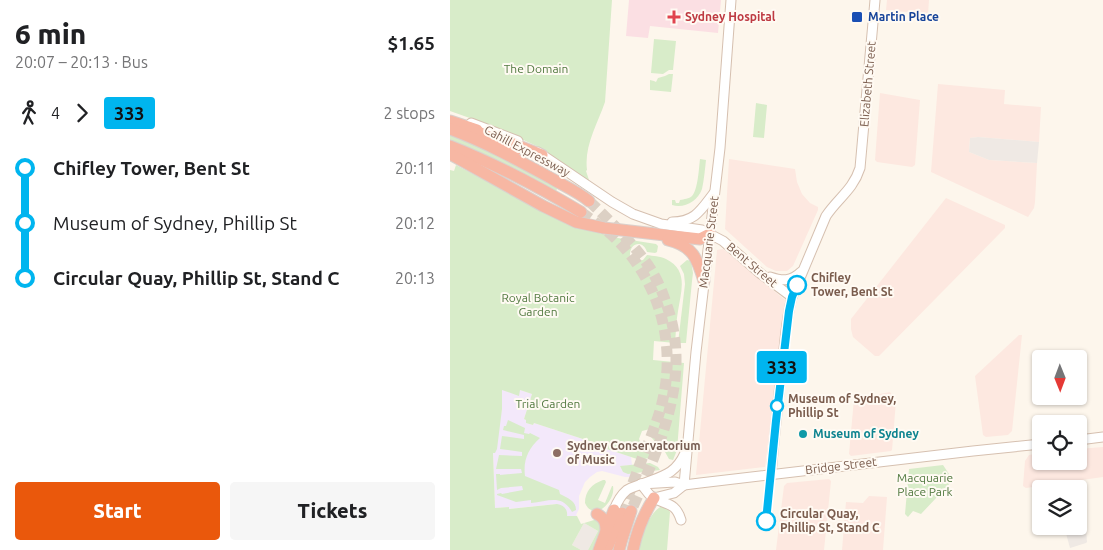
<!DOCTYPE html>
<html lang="en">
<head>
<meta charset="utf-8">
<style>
  body { margin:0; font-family:Ubuntu,sans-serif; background:#f6f6f6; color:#202124; height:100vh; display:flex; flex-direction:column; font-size:19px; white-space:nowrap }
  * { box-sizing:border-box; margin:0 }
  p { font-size:16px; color:#757577 }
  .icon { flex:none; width:28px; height:28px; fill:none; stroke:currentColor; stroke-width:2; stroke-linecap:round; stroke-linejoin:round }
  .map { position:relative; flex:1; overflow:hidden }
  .sheet { display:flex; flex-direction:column; background:#fff; width:450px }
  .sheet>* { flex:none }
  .badge { padding:0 10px; border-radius:4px; font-size:18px; line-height:32px }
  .needle { width:32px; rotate:179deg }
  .fabs { position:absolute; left:582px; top:350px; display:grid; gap:10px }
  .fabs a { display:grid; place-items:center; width:55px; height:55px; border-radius:5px; background:#fff; box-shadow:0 1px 4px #0004; font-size:25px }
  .map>.badge { position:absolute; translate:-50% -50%; box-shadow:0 0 0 2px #fff }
  .legs { display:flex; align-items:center; gap:8px; height:55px; padding:0 15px; font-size:16px }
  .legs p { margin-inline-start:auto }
  .head { display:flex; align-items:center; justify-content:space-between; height:85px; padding:0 15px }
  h1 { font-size:28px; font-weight:800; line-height:38px }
  .button { display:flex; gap:10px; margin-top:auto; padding:10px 15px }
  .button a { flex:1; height:58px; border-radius:5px; background:#ea580c; color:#fff; font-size:20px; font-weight:800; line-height:58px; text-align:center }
  .button a+a { background:#f6f6f6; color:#202124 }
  ul { padding:0 15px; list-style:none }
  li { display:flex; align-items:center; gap:18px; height:55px; font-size:19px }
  li i { display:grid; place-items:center; width:8px; height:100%; margin:0 6px; background:currentColor }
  li i::after { content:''; width:12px; height:12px; margin:-6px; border:4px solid; border-radius:50%; background:#fff }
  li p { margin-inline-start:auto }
  li:first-child i { background:linear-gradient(#0000 50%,currentColor 0) }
  li:last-child i { background:linear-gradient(currentColor 50%,#0000 0) }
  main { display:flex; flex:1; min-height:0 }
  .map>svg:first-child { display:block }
  .commercial { fill:#fde8e0 }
  .industrial { fill:#efe9e4 }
  .education { fill:#f3e8fa }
  .medical { fill:#fbdfe3 }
  .green { fill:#d8ecc9 }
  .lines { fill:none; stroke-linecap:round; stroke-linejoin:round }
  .highway-tunnel { stroke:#dcd0c4; stroke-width:11; stroke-dasharray:11 5.5; stroke-linecap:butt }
  .secondary-casing { stroke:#d6c0b0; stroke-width:11 }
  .highway-casing { stroke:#dad1cd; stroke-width:13 }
  .secondary { stroke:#fff; stroke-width:9 }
  .highway { stroke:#f7b7a3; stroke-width:11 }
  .line-1-casing { stroke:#fff; stroke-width:11 }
  .line-1 { stroke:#00b5ef; stroke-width:8 }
  .health-dot { fill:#e0444e; stroke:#fffaf3; stroke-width:2 }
  .transit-dot { fill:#1a4fb4; stroke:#fffaf3; stroke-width:2 }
  .stop-1-dot { fill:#fff; stroke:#00b5ef; stroke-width:2.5 }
  .culture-dot { fill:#0f9aa8; stroke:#fffaf3; stroke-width:2 }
  .education-dot { fill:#8d6e63; stroke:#fffaf3; stroke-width:2 }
  .labels { text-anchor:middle; stroke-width:4; stroke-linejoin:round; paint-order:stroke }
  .health-label { font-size:12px; font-weight:bold; fill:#be3a42; stroke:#fffaf3; text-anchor:start }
  .transit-label { font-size:12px; font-weight:bold; fill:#164399; stroke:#fffaf3; text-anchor:start }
  .park-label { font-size:12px; fill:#537a41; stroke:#fffaf3 }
  .street-label { font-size:12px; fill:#7a5c4d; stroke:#fffaf3 }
  .stop-label { font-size:12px; font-weight:bold; fill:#7a5c4d; stroke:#fffaf3; text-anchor:start }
  .culture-label { font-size:12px; font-weight:bold; fill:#0d838f; stroke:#fffaf3; text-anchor:start }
  .education-label { font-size:12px; font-weight:bold; fill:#785e54; stroke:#fffaf3; text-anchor:start }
</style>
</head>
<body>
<main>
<section class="sheet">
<div class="head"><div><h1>6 min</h1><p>20:07 – 20:13 · Bus</p></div><b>$1.65</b></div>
<div class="legs"><svg class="icon" aria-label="walk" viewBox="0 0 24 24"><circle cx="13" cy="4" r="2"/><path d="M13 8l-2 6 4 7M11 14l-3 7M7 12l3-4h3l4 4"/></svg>4<svg class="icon" aria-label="forward" viewBox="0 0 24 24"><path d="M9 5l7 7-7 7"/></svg><b class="badge" style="background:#00b5ef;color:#111">333</b><p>2 stops</p></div>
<ul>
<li><i style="color:#00b5ef"></i><b>Chifley Tower, Bent St</b><p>20:11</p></li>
<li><i style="color:#00b5ef"></i><span>Museum of Sydney, Phillip St</span><p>20:12</p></li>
<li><i style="color:#00b5ef"></i><b>Circular Quay, Phillip St, Stand C</b><p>20:13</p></li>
</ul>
<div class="button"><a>Start</a><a>Tickets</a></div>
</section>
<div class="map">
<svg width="653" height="550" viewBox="0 0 653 550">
  <rect width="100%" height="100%" fill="#fdf6ec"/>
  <g class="commercial">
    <polygon points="437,0 479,0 478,14 436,10"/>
    <polygon points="488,84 555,90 554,104 591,107 589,142 528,137 520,138 519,152 539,160 587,163 585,202 584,208 578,217 481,172"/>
    <polygon points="430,93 470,100 465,165 462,167 427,162 425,160"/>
    <polygon points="279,159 345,169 347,182 352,194 360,203 368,207 368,210 343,266 337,271 326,271 317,267 275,229"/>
    <polygon points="496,198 555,225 555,228 429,356 425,356 403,337 401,329 401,319"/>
    <polygon points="273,249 335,300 315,467 246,475 267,250"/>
    <polygon points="569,335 572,335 562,431 558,435 536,437 533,435 525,376"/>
    <polygon points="440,392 446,401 442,450 441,451 401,456 399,454 404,399"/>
    <polygon points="653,447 653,477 576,488 573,486 575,461 579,455 591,453 591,461 629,461 629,449"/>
    <polygon points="379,479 381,481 374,550 326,550 334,486 337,483"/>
    <polygon points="419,496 437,497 433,550 392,550 396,502 413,503"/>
  </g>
  <g class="industrial">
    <polygon points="528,137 589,142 587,163 539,160 519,152 520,138"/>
    <polygon points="633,488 637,542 636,543 620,548 614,526 629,526 629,489"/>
    <polygon points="134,523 148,531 138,550 131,550 122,545"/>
  </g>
  <polygon class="education" points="52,390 70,390 82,394 74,419 77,420 76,423 83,425 84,423 145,443 145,445 181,457 182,465 170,466 173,472 182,474 181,477 175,477 152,471 147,472 140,477 135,482 129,496 129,509 126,515 127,516 114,517 106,504 58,509 59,507 45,508 43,452 52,409"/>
  <polygon class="medical" points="179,0 271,0 268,33 200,26 198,38 176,36"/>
  <g class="green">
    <path d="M0 0H162L155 102C147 125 134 146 137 170L136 171 140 183 91 148 45 127 0 111Z"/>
    <polygon points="204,39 226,41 223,70 219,70 213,74 201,73"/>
    <polygon points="219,74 223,74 221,92 200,90 200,80 204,81 206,82 208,78 215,76"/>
    <polygon points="306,103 317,105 314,138 303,137"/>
    <polygon points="0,133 8,135 108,187 105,193 0,141"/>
    <path d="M250 159 256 160C255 169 254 180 252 189 248 201 234 209 222 205V200H225L226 203H229L230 200C234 199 239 199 242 196 248 190 249 167 250 159Z"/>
    <path d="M6 165 114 222 134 229 168 238 206 244 208 246 207 252 205 253 197 252C193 239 179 243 180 256L186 261 193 260 197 255C203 256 210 256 216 259 239 270 231 292 228 311 226 322 226 332 225 343L204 341 203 360 234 363 227 450 223 460 219 459 211 445H208L201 437V436L203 433 200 429 192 431 189 439 190 441 201 450 202 455 201 457 195 459H187L145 445V443L84 423 83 425 76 423V420L74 419 82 394 70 390 69 396 52 390V409L47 449 45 453H43L45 508 59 507V509L107 504C114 505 118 510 117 516H127L131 524 144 520H147L152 527 145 550H138L148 531 134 523 122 545 131 550H0V170L4 171Z"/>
    <polygon points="237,260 241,261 243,273 242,281 236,343 228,343 235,284 234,274 230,266"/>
    <path d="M58 420 75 428 74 433 79 434 80 433 90 438C78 449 73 460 75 476L109 490 110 494C118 498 126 501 126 510L122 512C112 494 99 501 81 503V500L66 502 47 495V494L51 493 52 494 73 490 72 486 51 488 47 490 46 474H50V475L72 473 71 469H46L49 455 72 456V452L50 449 52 436 74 439V435L53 430 54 426H56Z"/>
    <polygon points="200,463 208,467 210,470 178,474 173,472 170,466"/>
    <polygon points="493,465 503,480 471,514 463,511 458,517 455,514 459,469"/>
    <path d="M153 480H155L156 482 148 500 155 503 162 486H163C166 501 144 523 135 503 135 491 142 484 153 480Z"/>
    <path d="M212 506 217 508 220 512 217 550H188C191 537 199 512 212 506Z"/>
  </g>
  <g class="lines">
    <g class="highway-tunnel">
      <path d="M139 201C160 221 181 241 198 265 206 277 212 290 216 303 243 376 210 445 181 511"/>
      <path d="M131 212C139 218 148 224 156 230 212 277 231 352 207 420 203 432 198 444 193 456 186 474 179 494 172 513"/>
    </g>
    <defs>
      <g id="secondary">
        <polyline points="21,123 68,141"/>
        <polyline points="88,152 162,202 183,214 211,224 252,230 273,241 311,274 342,297"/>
        <path d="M222 222C245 222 251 210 264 193"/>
        <path d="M320 277C332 281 341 282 351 272"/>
        <polyline points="629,440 653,437"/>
        <path d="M321 475C324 438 328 402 332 366 335 344 336 319 342 297L376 216C388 198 403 190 410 168L425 0"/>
        <polyline points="191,484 225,482 234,485 250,483 523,451 591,444"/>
        <path d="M191 484C195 488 197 493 201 496 214 506 225 500 231 520"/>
        <polyline points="234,485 246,352 270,148 281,0"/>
        <polyline points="204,498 224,493 234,485"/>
        <path d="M164 510C167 502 171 495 177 490 182 487 187 486 192 484 212 476 225 475 235 453"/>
      </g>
      <g id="highway">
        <polyline points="0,121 27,130"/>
        <polyline points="20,128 66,150"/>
        <path d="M0 129C35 142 66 159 99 177 112 185 127 191 139 201"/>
        <polyline points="59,142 92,155"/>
        <path d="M0 146C46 164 89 187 131 212"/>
        <polyline points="0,154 93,206 126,222 154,228 232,237 250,239 260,234"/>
        <path d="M218 240C243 246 247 258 254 281"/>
        <path d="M147 514C154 518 156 522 156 530"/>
        <polyline points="158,546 172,513"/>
        <polyline points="149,550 164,510"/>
        <polyline points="169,550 172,539 181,511"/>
        <path d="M183 550C187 530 193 515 204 498"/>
      </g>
    </defs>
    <use href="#secondary" class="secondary-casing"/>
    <use href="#highway" class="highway-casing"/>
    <use href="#secondary" class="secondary"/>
    <use href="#highway" class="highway"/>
  </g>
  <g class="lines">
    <defs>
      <polyline id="line-1" points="316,521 326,421 339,311 342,297 347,285"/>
    </defs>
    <use href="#line-1" class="line-1-casing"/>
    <use href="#line-1" class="line-1"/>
  </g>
  <path class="health-dot" d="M221.5 9.5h5v5h5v5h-5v5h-5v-5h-5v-5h5z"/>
  <rect class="transit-dot" x="401" y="11" width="12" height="12" rx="2.5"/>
  <g class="stop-1-dot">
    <circle cx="347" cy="285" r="9"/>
    <circle cx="327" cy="406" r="6"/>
    <circle cx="316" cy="521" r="9"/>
  </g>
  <circle class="culture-dot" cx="353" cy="434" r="5"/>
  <circle class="education-dot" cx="107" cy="453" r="5"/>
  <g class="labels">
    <g class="health-label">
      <text x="235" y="21">Sydney Hospital</text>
    </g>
    <g class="transit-label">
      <text x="418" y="21">Martin Place</text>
    </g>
    <g class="park-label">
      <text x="86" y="73">The Domain</text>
      <text x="88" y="302">Royal Botanic<tspan x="88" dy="14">Garden</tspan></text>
      <text x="98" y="408">Trial Garden</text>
      <text x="475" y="482">Macquarie<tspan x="475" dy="14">Place Park</tspan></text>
    </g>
    <g class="street-label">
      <text transform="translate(418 84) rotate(-85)" y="4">Elizabeth Street</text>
      <text transform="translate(77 151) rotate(28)" y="4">Cahill Expressway</text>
      <text transform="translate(259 242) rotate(-83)" y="4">Macquarie Street</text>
      <text transform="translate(302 265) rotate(40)" y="4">Bent Street</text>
      <text transform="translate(391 466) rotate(-7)" y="4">Bridge Street</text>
    </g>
    <g class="stop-label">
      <text x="361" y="282">Chifley<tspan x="361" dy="14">Tower, Bent St</tspan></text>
      <text x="338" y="403">Museum of Sydney,<tspan x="338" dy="14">Phillip St</tspan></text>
      <text x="330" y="518">Circular Quay,<tspan x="330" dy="14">Phillip St, Stand C</tspan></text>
    </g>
    <g class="culture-label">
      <text x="363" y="438">Museum of Sydney</text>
    </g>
    <g class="education-label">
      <text x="117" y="450">Sydney Conservatorium<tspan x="117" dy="14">of Music</tspan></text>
    </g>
  </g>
</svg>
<div class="fabs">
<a><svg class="needle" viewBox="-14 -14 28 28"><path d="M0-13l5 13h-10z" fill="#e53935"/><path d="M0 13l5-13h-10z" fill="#757577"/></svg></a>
<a><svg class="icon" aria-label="locate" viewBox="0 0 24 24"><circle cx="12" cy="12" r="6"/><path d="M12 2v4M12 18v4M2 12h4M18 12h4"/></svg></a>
<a><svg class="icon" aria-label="layers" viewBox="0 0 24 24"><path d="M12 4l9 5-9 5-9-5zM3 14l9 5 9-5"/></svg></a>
</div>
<b class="badge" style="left:332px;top:367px;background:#00b5ef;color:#111">333</b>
</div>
</main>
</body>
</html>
